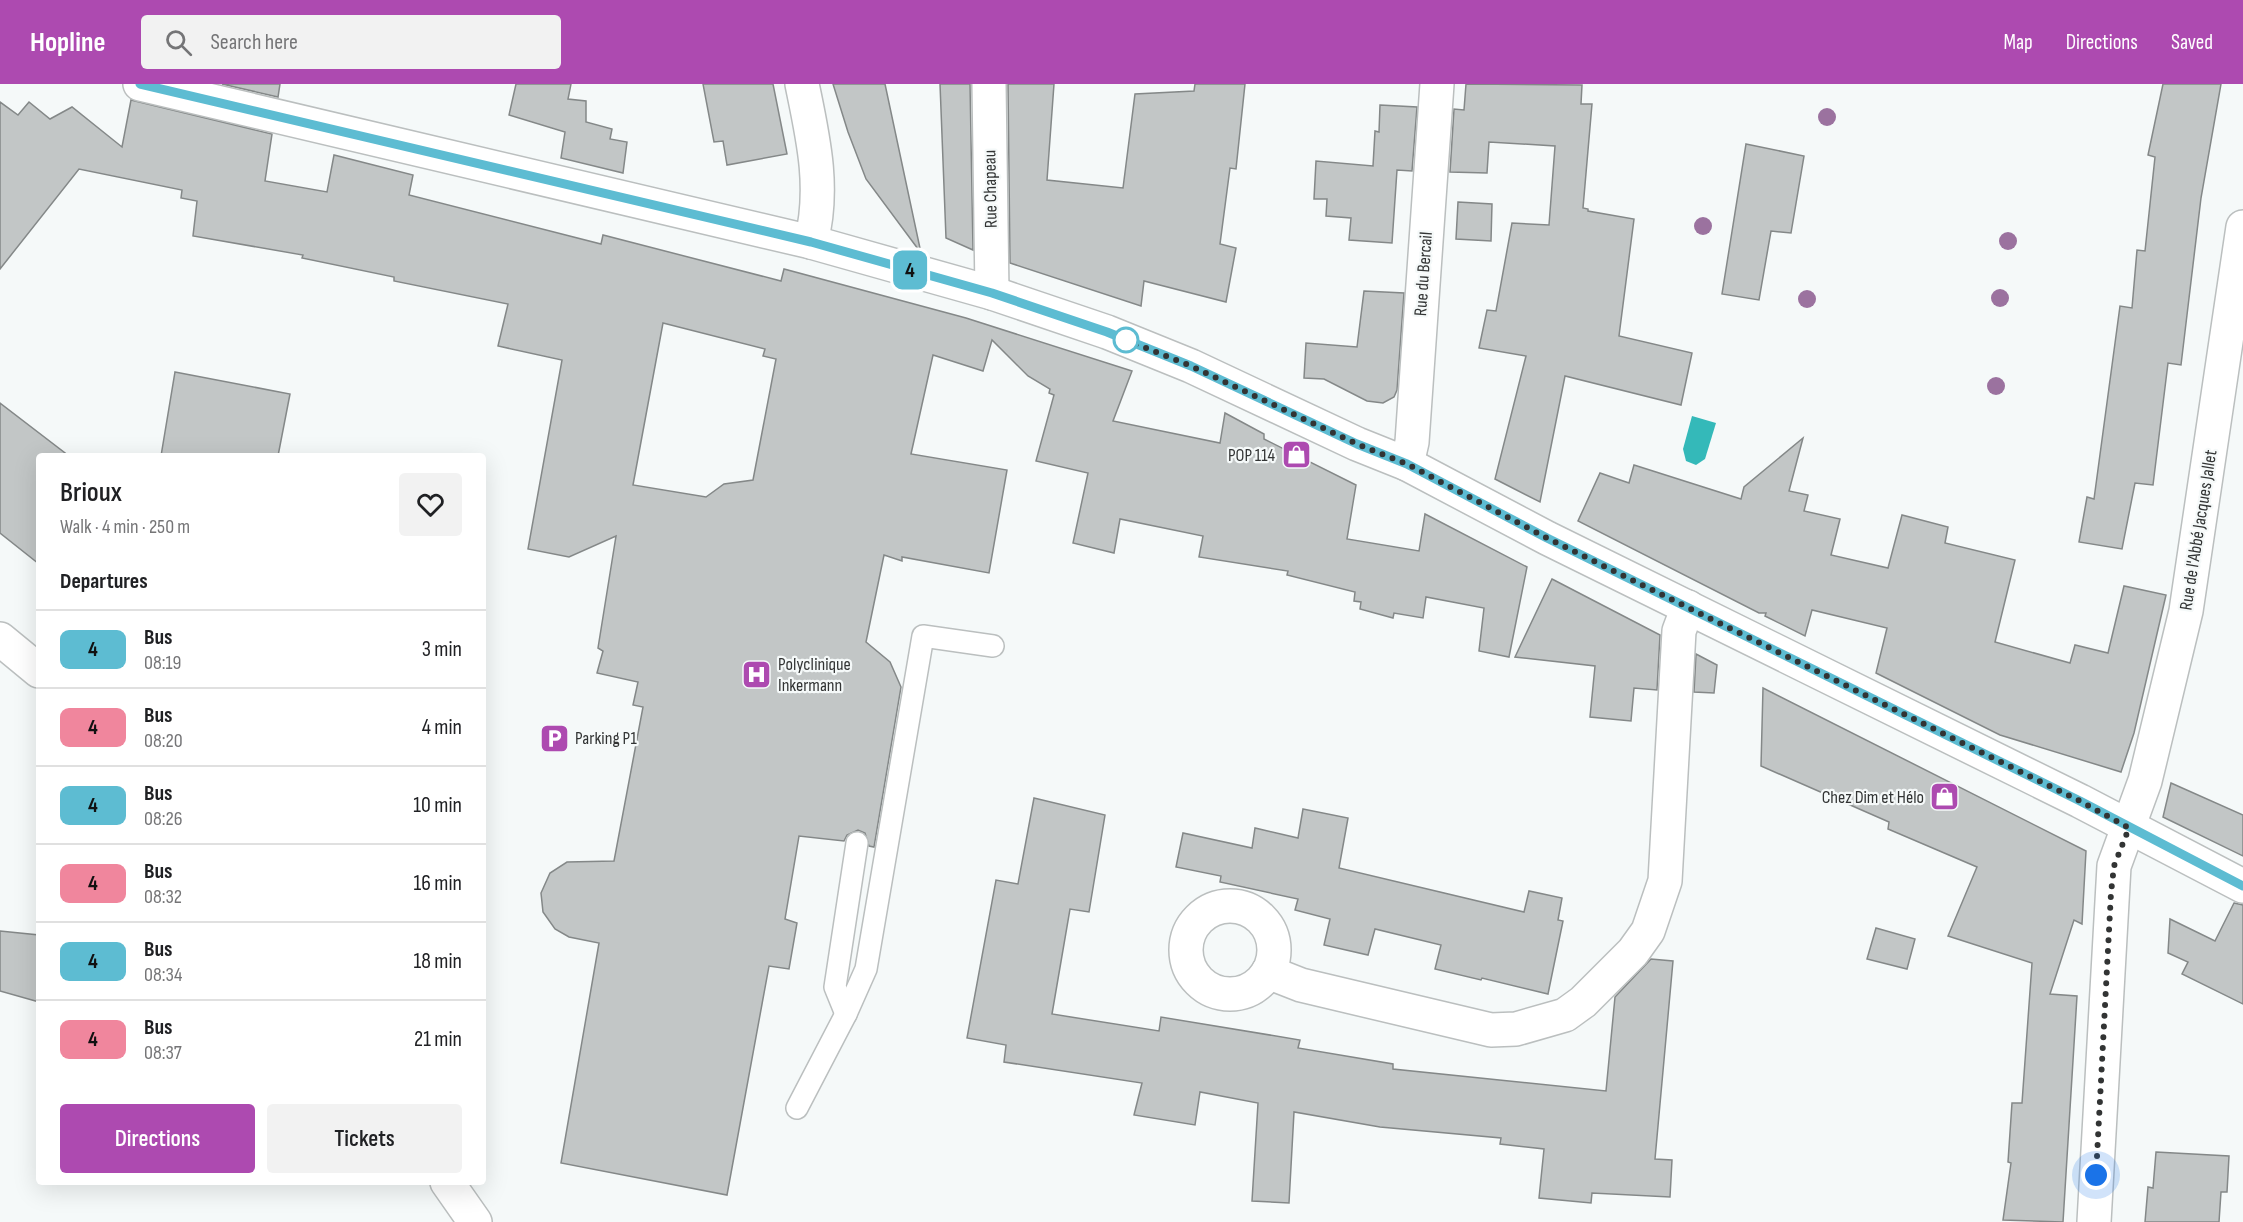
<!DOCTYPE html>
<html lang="en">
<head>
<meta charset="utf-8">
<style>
  body { margin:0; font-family:"Sofia Sans Condensed",sans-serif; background:#f2f2f2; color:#202124; height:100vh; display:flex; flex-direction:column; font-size:22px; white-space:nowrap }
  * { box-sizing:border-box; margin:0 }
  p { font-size:20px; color:#757577 }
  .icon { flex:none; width:33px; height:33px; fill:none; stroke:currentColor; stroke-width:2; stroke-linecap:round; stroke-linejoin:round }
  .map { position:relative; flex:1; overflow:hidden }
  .details { position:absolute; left:36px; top:369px; width:450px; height:732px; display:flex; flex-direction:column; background:#fff; border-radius:6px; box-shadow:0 6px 24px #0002 }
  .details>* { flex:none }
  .badge { padding:0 12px; border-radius:9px; font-size:21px; line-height:39px }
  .you { position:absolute; width:30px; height:30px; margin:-15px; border:4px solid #fff; border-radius:50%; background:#1a73e8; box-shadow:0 0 0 9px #1a73e833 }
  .map>.badge { position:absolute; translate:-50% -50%; box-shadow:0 0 0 3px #fff }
  h2 { padding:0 24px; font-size:22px; line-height:54px }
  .round { display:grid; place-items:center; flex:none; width:63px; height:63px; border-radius:6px; background:#f2f2f2 }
  .overview { display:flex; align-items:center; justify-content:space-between; height:102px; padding:0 24px }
  h1 { font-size:28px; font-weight:600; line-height:45px }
  .cta { display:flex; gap:12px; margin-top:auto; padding:12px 24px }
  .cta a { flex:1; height:69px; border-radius:6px; background:#ad4ab0; color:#fff; font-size:24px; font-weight:600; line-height:69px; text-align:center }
  .cta a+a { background:#f2f2f2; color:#202124 }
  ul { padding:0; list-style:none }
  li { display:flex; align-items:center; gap:18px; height:78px; padding:0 24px; border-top:2px solid #e0e0e0 }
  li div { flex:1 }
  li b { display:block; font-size:22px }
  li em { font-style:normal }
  li .badge { min-width:66px; font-weight:700; text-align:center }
  header { display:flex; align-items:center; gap:36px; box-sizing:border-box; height:84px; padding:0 30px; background:#ad4ab0; color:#fff }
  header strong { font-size:28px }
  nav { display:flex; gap:33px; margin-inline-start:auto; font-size:21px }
  .search { width:420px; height:54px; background:#f2f2f2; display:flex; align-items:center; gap:15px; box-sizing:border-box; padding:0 21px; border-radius:6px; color:#757577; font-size:22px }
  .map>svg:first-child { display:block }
  .water { fill:#34b9b9 }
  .building { fill:#c2c6c6; stroke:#848888; stroke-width:1.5; fill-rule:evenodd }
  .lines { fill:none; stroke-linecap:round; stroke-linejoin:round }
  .lane-casing { stroke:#bbbfbf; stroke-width:24 }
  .street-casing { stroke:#bbbfbf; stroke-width:36 }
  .secondary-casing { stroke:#bbbfbf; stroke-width:36 }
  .lane { stroke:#fff; stroke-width:21 }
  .street { stroke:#fff; stroke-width:33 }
  .secondary { stroke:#fff; stroke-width:33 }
  .tree { fill:#9b729f }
  .line-casing { stroke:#fff; stroke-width:14 }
  .line { stroke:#5dbcd2; stroke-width:9 }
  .walk { stroke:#323434; stroke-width:6; stroke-dasharray:0 10.8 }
  .stop-dot { fill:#fff; stroke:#5dbcd2; stroke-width:3 }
  .labels { text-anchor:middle; stroke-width:4.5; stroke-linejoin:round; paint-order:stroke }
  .street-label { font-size:18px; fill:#323434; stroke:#f5f9f9 }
  .poi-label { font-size:18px; fill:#323434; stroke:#f5f9f9; text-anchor:end }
</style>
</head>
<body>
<header>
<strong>Hopline</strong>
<div class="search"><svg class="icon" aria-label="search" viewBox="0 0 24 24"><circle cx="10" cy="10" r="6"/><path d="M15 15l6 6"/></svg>Search here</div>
<nav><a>Map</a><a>Directions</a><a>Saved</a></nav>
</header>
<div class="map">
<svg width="2243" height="1138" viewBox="0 0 2243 1138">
  <rect width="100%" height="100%" fill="#f5f9f9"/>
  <polygon class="water" points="1692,332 1716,339 1705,375 1696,381 1686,377 1683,365"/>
  <g class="building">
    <polygon points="222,0 280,0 278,13"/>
    <polygon points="516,0 571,0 568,15 586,17 586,38 612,45 610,55 627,58 623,89 561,74 565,48 509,31"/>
    <polygon points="703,0 773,0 787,70 727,81 723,57 714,58"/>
    <polygon points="833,0 885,0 921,169 866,95 848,48"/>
    <polygon points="940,0 970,0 973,166 946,154"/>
    <polygon points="1008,0 1054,0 1047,96 1123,104 1135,10 1194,7 1195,0 1245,0 1236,85 1230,84 1220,160 1236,164 1226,218 1144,197 1141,222 1010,179"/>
    <polygon points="1466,0 1582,1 1581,20 1592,20 1583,124 1588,125 1588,127 1634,135 1619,252 1692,269 1681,321 1565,292 1540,418 1495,395 1526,272 1479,264 1487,226 1496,227 1512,139 1549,141 1555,62 1489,58 1487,89 1450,88 1454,25 1464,26"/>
    <polygon points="2163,0 2221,0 2201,114 2181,281 2168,279 2153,401 2135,399 2122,465 2079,458 2087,413 2094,415 2120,222 2132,224 2137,166 2145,167 2155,73 2148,71"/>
    <path d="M131 16 272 50 265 97 327 108 334 71 413 91 409 111 601 160 603 151 781 197 784 185 966 234 1132 287 1113 337 1220 359 1225 329 1264 350V355L1356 401 1347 455 1419 467 1425 430 1527 483 1509 573 1479 567 1484 524 1426 513 1423 534 1394 529 1393 534 1360 525 1361 518 1354 517 1355 508 1287 491 1288 487 1199 473 1203 452 1120 435 1114 469 1073 459 1088 389 1036 377 1054 311 1049 309 1050 305 1028 292 992 256 983 287 933 271 911 370 1007 386 989 489 902 473V477L884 471 866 558 890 578 901 603 874 763 869 762 865 749 858 746 847 751 844 757 799 752 785 835 797 839 789 885 769 882 727 1111 561 1079 599 859 569 853 555 845 543 828 541 809 550 789 567 778 614 777 643 623 633 621 638 598 597 589 603 567 598 564 616 452 569 473 528 465 562 276 498 262 508 220 394 197V193L302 174 303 171 193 152 197 117 181 114 182 106 79 85 0 185V18L18 31 29 18 50 35 72 23 122 63ZM663 239 765 265 763 272 776 275 753 396 724 400 706 413 633 401Z"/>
    <polygon points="1380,21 1417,23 1412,87 1397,86 1392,159 1349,156 1351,134 1326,132 1327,115 1314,115 1316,77 1373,82 1375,47 1379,48"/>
    <polygon points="1746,60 1804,72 1791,149 1771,147 1759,216 1722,210"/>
    <polygon points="1458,118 1492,120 1491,157 1456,155"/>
    <polygon points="1364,207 1404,209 1397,306 1394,313 1383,319 1367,317 1324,295 1304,294 1306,259 1357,263"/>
    <polygon points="175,288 290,310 278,372 161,372"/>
    <polygon points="0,319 69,372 39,372 39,480 0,449"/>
    <polygon points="1803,354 1789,407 1808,411 1804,427 1840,435 1831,471 1888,484 1902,431 1948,443 1945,459 2015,476 1995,558 2070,579 2075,561 2108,569 2124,502 2166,511 2134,649 2121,688 2000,651 1876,589 1887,544 1812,526 1805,552 1765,532 1766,529 1759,529 1578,437 1600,389 1629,399 1634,381 1741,415 1744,403"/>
    <polygon points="1552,495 1660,551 1657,606 1634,604 1631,637 1590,633 1595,582 1515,573"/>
    <polygon points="1696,570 1717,581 1714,609 1694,608"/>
    <polygon points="1763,604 2086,767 2082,840 2074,836 2050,910 2077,912 2063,1138 2003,1136 2011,1079 2008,1078 2012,1019 2022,1019 2032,879 1948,852 1977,783 1888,745 1889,738 1761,682"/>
    <polygon points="2171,699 2243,731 2243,772 2163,733"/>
    <polygon points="1034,714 1105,731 1089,828 1070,825 1052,930 1159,947 1161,933 1300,956 1298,964 1393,980 1393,985 1606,1007 1615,913 1651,875 1673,877 1655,1075 1672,1076 1670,1113 1592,1109 1591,1119 1539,1114 1544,1065 1500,1060 1501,1054 1380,1043 1294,1028 1289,1119 1252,1117 1258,1019 1200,1008 1195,1041 1134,1031 1142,999 1004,978 1006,961 967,954 996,796 1018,800"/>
    <polygon points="1303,725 1348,734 1339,784 1524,828 1529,807 1562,814 1558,836 1563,837 1548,910 1482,894 1481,896 1435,885 1441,861 1375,845 1368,871 1324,861 1330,835 1295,826 1298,815 1220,798 1221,792 1176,783 1183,749 1252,764 1255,744 1298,754"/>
    <polygon points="2234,819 2243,821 2243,920 2182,890 2188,878 2168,869 2170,835 2215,857"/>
    <polygon points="1876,844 1915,855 1907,885 1867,875"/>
    <polygon points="0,847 39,851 39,918 0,907"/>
    <polygon points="2156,1068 2229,1072 2227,1108 2221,1108 2219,1138 2145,1138 2148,1103 2153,1104"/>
  </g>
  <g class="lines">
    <defs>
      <g id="lane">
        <polyline points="846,930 835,903 857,759"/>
        <polyline points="797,1024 846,930 866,885 923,552 993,562"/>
      </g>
      <g id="street">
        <path d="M802 0C813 53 825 104 811 158"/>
        <polyline points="989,0 992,209"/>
        <polyline points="1407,380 1412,358 1437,0"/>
        <polyline points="0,555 39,587"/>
        <circle cx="1230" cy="866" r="44"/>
        <polyline points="1268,888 1301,901 1491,946 1516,945 1565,931 1583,918 1633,868 1648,847 1665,797 1679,547 1688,523"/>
        <polyline points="447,1098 475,1138"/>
        <polyline points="2094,1138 2114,782 2145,697 2186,527 2243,143"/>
      </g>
      <polyline id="secondary" points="140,0 811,158 992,209 1107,248 1191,282 1357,360 1407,380 1547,454 2080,717 2243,802"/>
    </defs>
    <use href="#lane" class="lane-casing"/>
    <use href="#street" class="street-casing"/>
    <use href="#secondary" class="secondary-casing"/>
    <use href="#lane" class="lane"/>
    <use href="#street" class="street"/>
    <use href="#secondary" class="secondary"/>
  </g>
  <g class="tree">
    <circle cx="1827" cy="33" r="9"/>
    <circle cx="1703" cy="142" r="9"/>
    <circle cx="2008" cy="157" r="9"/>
    <circle cx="2000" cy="214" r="9"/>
    <circle cx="1807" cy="215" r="9"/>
    <circle cx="1996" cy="302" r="9"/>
  </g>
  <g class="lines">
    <defs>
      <polyline id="line" points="140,0 811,158 992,209 1107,248 1191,282 1357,360 1407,380 1547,454 2080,717 2243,802"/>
    </defs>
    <use href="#line" class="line-casing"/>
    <use href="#line" class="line"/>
    <polyline class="walk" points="1126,256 1191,282 1357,360 1407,380 1547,454 2080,717 2129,744 2114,782 2111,809 2096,1091"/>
  </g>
  <defs>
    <symbol id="shop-square" viewBox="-11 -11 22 22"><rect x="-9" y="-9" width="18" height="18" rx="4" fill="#ad4ab0" stroke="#f5f9f9"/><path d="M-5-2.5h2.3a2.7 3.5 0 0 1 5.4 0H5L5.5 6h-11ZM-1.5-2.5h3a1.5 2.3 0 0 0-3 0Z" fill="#fff"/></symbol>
    <symbol id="hospital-square" viewBox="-11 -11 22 22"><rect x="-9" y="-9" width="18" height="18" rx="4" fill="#ad4ab0" stroke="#f5f9f9"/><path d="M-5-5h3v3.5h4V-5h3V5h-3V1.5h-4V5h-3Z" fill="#fff"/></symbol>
    <symbol id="parking-square" viewBox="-11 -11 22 22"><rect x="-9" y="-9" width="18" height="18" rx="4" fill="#ad4ab0" stroke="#f5f9f9"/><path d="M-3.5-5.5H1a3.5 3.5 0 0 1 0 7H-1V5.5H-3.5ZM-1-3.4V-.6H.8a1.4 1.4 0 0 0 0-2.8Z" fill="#fff"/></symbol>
  </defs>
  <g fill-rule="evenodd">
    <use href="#shop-square" x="1280" y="354" width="33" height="33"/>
    <use href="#hospital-square" x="740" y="574" width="33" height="33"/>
    <use href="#parking-square" x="538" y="638" width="33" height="33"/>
    <use href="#shop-square" x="1928" y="696" width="33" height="33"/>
  </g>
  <circle class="stop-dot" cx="1126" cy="256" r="12"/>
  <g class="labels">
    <g class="street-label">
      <text transform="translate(990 105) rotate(-91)" y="6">Rue Chapeau</text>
      <text transform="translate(1423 190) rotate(-86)" y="6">Rue du Bercail</text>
      <text transform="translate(2198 446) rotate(-81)" y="6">Rue de l'Abbé Jacques Jallet</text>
    </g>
    <g class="poi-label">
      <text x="1275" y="377">POP 114</text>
      <text x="778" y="586" text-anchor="start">Polyclinique<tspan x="778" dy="21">Inkermann</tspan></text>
      <text x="575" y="660" text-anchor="start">Parking P1</text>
      <text x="1924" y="719">Chez Dim et Hélo</text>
    </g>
  </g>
</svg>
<div class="you" style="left:2096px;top:1091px"></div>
<b class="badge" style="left:910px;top:186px;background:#5dbcd2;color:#111">4</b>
<section class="details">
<div class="overview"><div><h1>Brioux</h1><p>Walk · 4 min · 250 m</p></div><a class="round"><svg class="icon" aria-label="heart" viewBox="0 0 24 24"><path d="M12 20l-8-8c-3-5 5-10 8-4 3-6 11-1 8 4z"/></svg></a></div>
<h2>Departures</h2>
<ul>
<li><span class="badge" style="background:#5dbcd2;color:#111">4</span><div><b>Bus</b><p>08:19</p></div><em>3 min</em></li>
<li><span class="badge" style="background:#f0869d;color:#111">4</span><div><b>Bus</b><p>08:20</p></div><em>4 min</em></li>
<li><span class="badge" style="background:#5dbcd2;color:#111">4</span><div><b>Bus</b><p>08:26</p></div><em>10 min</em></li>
<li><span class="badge" style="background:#f0869d;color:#111">4</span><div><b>Bus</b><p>08:32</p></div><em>16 min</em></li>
<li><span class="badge" style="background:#5dbcd2;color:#111">4</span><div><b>Bus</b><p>08:34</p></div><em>18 min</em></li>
<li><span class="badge" style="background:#f0869d;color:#111">4</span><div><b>Bus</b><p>08:37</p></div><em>21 min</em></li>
</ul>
<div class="cta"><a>Directions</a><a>Tickets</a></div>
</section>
</div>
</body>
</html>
